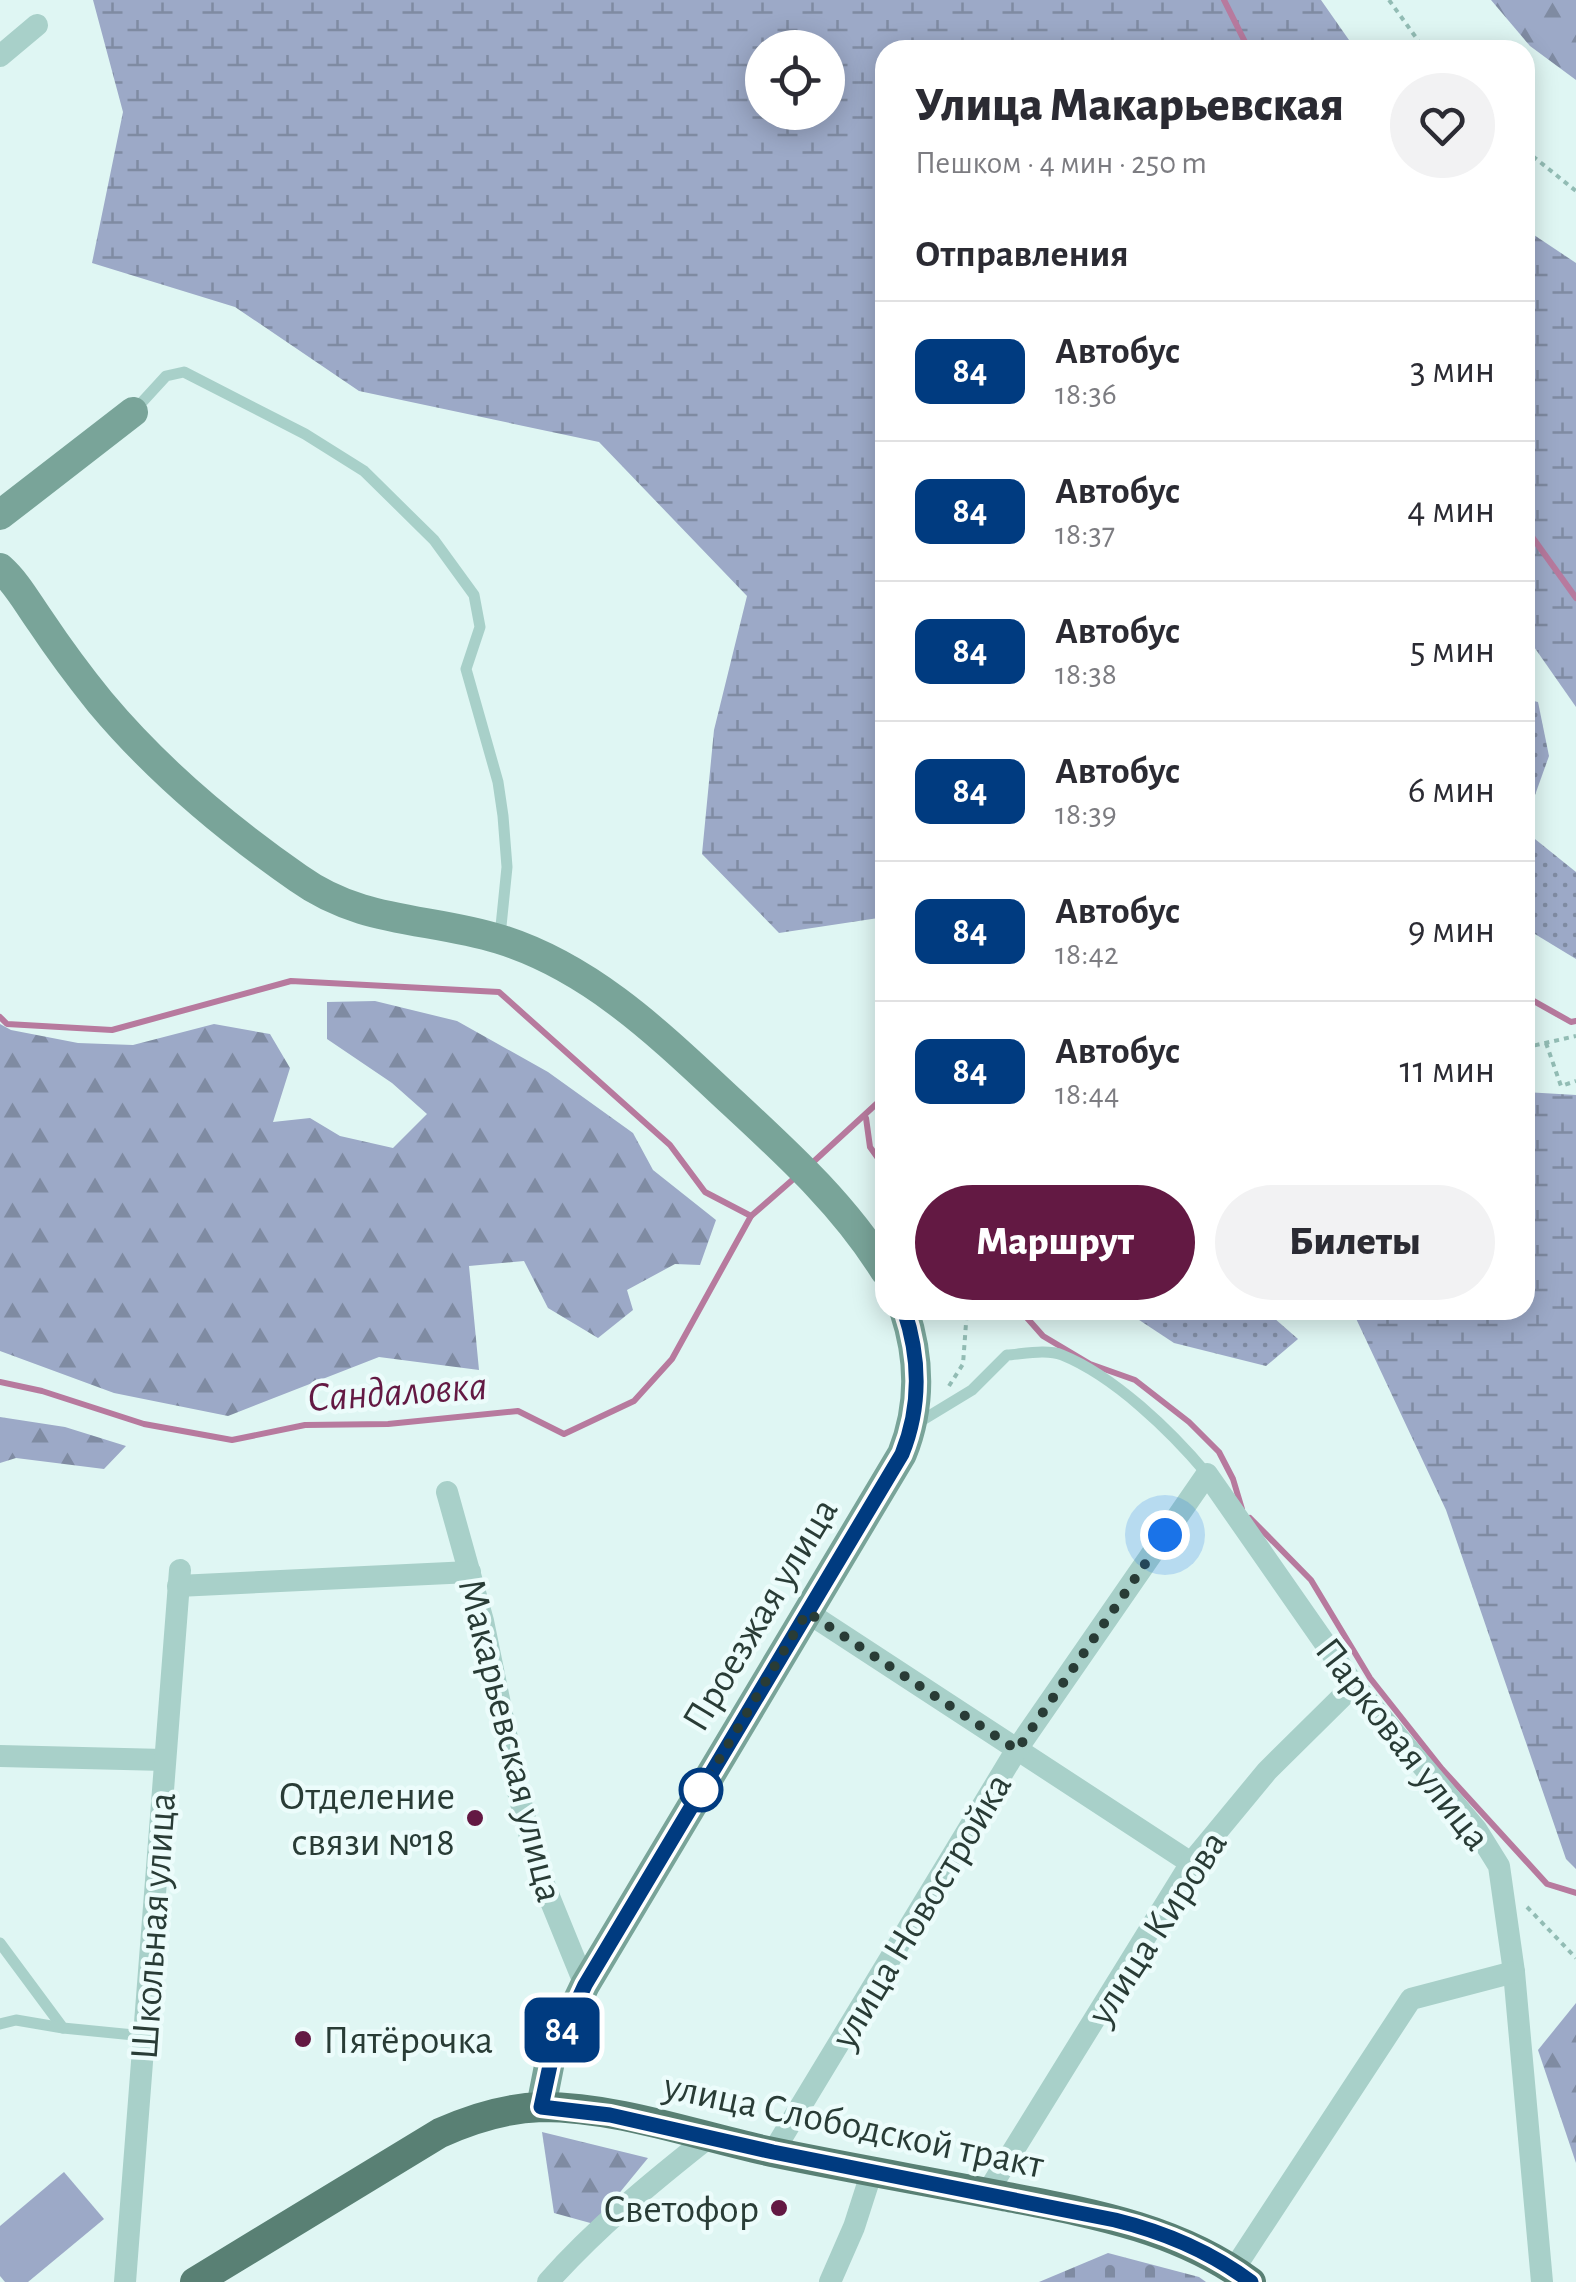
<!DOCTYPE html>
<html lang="ru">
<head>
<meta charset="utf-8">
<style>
  body { margin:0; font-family:"Alegreya Sans",sans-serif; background:#f2f2f3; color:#2b2b33; height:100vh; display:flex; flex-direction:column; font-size:38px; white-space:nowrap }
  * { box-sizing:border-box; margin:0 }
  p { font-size:32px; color:#7c7c81 }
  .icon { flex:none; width:55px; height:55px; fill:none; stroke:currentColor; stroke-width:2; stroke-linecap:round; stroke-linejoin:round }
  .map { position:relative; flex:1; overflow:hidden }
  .panel { position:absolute; left:875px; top:40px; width:660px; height:1280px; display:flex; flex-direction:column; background:#fff; border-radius:30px; box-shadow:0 5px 25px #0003 }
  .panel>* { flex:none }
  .badge { padding:0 20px; border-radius:15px; font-size:35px; line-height:65px }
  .tools { position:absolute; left:745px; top:30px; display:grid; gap:20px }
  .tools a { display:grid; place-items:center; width:100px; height:100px; border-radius:50%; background:#fff; box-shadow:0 5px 25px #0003; font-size:50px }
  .you { position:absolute; width:50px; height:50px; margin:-25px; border:8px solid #fff; border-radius:50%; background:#1a73e8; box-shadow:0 0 0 15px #1a73e833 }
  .map>.badge { position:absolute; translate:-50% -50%; box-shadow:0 0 0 5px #fff }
  h2 { padding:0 40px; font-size:38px; line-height:90px }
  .round { display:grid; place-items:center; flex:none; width:105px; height:105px; border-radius:52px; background:#f2f2f3 }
  .overview { display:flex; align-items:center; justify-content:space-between; height:170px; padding:0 40px }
  h1 { font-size:48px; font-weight:800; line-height:75px }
  .button { display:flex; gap:20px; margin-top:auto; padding:20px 40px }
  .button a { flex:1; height:115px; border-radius:60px; background:#631943; color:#fff; font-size:40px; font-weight:800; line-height:115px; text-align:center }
  .button a+a { background:#f2f2f3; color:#2b2b33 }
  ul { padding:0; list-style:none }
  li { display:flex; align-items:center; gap:30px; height:140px; padding:0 40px; border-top:2px solid #e1e1e2 }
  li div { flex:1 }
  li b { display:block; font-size:38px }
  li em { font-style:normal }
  li .badge { min-width:110px; font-weight:700; text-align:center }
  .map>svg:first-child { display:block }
  .grass { fill:url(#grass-dots) }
  .forest { fill:url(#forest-firs) }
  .wetland { fill:url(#wetland-marsh); fill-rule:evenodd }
  .cemetery { fill:url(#cemetery-stones) }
  .green { fill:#9ca9c7 }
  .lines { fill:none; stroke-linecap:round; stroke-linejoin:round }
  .stream { stroke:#b77a9e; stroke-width:6 }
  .path { stroke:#92bcb4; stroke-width:4; stroke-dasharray:5 5; stroke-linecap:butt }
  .lane { stroke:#a8d0c9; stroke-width:11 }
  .street { stroke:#a8d0c9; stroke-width:22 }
  .secondary { stroke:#79a499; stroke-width:30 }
  .primary { stroke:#598074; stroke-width:30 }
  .line-casing { stroke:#fff; stroke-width:22 }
  .line { stroke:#003b80; stroke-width:15 }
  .walk { stroke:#293c36; stroke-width:10; stroke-dasharray:0 18 }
  .stop-dot { fill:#fff; stroke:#003b80; stroke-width:5 }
  .poi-dot { fill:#631943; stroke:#ecfcfb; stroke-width:4 }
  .labels { text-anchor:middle; stroke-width:9; stroke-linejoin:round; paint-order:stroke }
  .street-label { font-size:40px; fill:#293c36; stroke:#ecfcfb }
  .poi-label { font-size:40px; fill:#293c36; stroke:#ecfcfb; text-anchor:end }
  .water-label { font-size:42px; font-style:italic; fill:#631943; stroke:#ecfcfb }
</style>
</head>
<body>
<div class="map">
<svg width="1576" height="2282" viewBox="0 0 1576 2282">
  <defs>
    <pattern id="grass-dots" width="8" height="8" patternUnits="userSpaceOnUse" patternTransform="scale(2.5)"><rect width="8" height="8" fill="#9ca9c7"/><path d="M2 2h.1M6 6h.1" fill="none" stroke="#7f8ba2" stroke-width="1.8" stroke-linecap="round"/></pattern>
    <pattern id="forest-firs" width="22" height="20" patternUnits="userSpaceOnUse" patternTransform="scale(2.5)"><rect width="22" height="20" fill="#9ca9c7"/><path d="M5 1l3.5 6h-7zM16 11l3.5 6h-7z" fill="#7f8ba2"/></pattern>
    <pattern id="wetland-marsh" width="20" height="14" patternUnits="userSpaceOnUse" patternTransform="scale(2.5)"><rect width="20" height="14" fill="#9ca9c7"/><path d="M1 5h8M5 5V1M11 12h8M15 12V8" fill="none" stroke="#7f8ba2"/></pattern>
    <pattern id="cemetery-stones" width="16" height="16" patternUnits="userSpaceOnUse" patternTransform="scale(2.5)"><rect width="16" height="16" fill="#9ca9c7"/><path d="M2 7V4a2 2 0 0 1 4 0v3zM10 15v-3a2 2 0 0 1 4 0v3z" fill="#7f8ba2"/></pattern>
  </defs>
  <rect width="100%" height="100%" fill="#dff6f3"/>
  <g class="grass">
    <polygon points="1525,699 1538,702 1549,756 1525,823"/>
    <polygon points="1525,831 1576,872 1576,959 1525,928"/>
    <polygon points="1124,1310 1265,1310 1298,1339 1266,1366 1174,1343"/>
  </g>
  <g class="forest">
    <polygon points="1491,0 1576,0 1576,80 1530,46"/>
    <polygon points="375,1001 457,1021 548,1072 633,1133 653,1170 716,1220 700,1265 675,1264 627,1290 633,1310 598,1338 548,1308 524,1261 469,1266 479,1370 379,1357 228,1416 114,1393 0,1351 0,1024 11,1030 78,1043 133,1045 214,1024 270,1034 290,1068 273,1122 310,1118 340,1136 393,1148 427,1114 392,1083 327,1039 327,1002"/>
    <polygon points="0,1417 65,1427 126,1446 104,1469 16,1458 0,1463"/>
    <polygon points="1576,2003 1576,2163 1538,2050"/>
    <polygon points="542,2132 648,2158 594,2224 554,2213"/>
  </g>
  <g class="wetland">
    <path d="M93 0H1321L1356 50H885V917L779 933 702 854 714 730 747 596 599 442 359 391 235 307 92 263 123 112ZM762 48H828V112H762Z"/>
    <polygon points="1525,229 1576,263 1576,707 1525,634"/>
    <polygon points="1525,1092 1576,1095 1576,1869 1566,1859 1446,1510 1352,1310 1525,1310"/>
  </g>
  <polygon class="cemetery" points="1108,2253 1199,2277 1206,2282 1039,2282"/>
  <polygon class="green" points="64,2172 104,2219 28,2282 5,2282 0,2276 0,2226"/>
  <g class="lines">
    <g class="stream">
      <polyline points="1224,0 1249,50"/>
      <polyline points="1525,527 1576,598"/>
      <polyline points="1525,996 1571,1022 1576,1021"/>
      <polyline points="0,1017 7,1024 112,1030 291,981 499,992 670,1145 705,1192 751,1216"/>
      <polyline points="866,1118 870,1147 885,1168"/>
      <polyline points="811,1164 885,1096"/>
      <polyline points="1020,1310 1043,1336 1090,1364 1135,1380 1189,1422 1219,1452 1233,1479 1242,1509"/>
      <polyline points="0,1382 42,1391 144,1424 232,1440 305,1425 388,1424 518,1411 564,1434 634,1401 672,1359 751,1216 798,1175"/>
      <polyline points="1250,1518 1311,1580 1370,1678 1442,1769 1547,1884 1576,1893"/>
    </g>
    <g class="path">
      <polyline points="1389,0 1425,50"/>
      <polyline points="1525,150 1576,191"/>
      <polyline points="1546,1043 1561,1086 1576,1081"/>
      <polyline points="1525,1044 1532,1046 1576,1036"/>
      <polyline points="949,1386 963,1364 967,1310"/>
      <polyline points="1527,1907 1576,1958"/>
    </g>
    <g class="lane">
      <polyline points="133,412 166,376 184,372 305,434 364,471 434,540 474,595 480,627 466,669 498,782 503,816 507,867 500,936"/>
      <path d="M916 1424 972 1390 1007 1355C1023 1354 1047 1349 1062 1355 1114 1376 1171 1431 1207 1474"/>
      <polyline points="0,1943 63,2028 144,2036"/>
      <polyline points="0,2024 16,2020 63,2028"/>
    </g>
    <g class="street">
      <polyline points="0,56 37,25"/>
      <polyline points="447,1492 483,1621 518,1792 541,1877 585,1985"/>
      <polyline points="178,1586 470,1572"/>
      <polyline points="807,1612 1191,1863"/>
      <polyline points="0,1756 165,1760"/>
      <polyline points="773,2152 1017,1749 1207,1474 1354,1685 1476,1829 1499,1866 1514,1972 1542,2282"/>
      <polyline points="987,2193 1191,1863 1267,1771 1354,1685"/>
      <polyline points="1234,2269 1411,1999 1514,1972"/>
      <polyline points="125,2282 180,1570"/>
      <path d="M548 2282C596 2228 652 2182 709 2137"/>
      <polyline points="830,2282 854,2227 872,2171"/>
    </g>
    <g class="secondary">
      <polyline points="0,515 133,412"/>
      <path d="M0 568C17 583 28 604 41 622 59 649 79 676 100 702 156 769 226 828 298 878 362 924 427 917 499 939 593 968 663 1038 733 1103 789 1155 845 1206 885 1271"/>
      <path d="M541 2107 551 2056 585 1985 902 1454C921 1407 920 1358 904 1310"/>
    </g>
    <path class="primary" d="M195 2282 440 2133C473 2118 505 2108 542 2107 619 2107 697 2136 772 2152 849 2168 926 2181 1003 2196 1091 2213 1178 2228 1251 2282"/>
  </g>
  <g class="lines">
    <defs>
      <path id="line" d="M904 1310C920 1357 921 1407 902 1454L585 1985 552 2056 541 2107 610 2115 773 2152 1115 2220C1164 2232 1211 2252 1251 2282"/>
    </defs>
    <use href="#line" class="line-casing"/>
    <use href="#line" class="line"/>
    <polyline class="walk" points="701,1790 807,1612 1017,1750 1165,1535"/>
  </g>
  <circle class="stop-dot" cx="701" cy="1790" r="20"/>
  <g class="poi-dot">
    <circle cx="475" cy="1818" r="10"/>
    <circle cx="303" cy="2039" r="10"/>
    <circle cx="779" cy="2208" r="10"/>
  </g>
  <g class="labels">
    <g class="street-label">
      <text transform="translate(759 1614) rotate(-59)" y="14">Проезжая улица</text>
      <text transform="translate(512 1740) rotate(76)" y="14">Макарьевская улица</text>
      <text transform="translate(1404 1743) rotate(52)" y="14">Парковая улица</text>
      <text transform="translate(920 1910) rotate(-59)" y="14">улица Новостройка</text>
      <text transform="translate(152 1926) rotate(-86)" y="14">Школьная улица</text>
      <text transform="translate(1156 1927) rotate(-57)" y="14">улица Кирова</text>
      <text transform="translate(854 2124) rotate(12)" y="14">улица Слободской тракт</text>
    </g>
    <g class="poi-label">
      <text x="455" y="1809">Отделение<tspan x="455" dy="46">связи №18</tspan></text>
      <text x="323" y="2053" text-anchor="start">Пятёрочка</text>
      <text x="759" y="2222">Светофор</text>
    </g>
    <g class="water-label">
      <text transform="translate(397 1390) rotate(-4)" y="15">Сандаловка</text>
    </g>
  </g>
</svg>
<div class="tools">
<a><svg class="icon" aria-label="locate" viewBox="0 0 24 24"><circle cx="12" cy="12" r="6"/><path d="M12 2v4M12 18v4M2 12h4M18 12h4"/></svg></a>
</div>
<div class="you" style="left:1165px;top:1535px"></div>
<b class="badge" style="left:562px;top:2030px;background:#003b80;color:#fff">84</b>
<section class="panel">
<div class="overview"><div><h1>Улица Макарьевская</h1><p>Пешком · 4 мин · 250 m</p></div><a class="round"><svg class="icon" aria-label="heart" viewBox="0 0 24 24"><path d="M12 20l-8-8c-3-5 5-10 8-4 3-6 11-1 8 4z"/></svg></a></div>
<h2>Отправления</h2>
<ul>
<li><span class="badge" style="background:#003b80;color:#fff">84</span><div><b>Автобус</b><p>18:36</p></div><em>3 мин</em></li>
<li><span class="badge" style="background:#003b80;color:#fff">84</span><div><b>Автобус</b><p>18:37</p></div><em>4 мин</em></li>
<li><span class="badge" style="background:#003b80;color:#fff">84</span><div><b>Автобус</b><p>18:38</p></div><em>5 мин</em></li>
<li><span class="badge" style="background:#003b80;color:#fff">84</span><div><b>Автобус</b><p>18:39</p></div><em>6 мин</em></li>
<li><span class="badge" style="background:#003b80;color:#fff">84</span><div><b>Автобус</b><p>18:42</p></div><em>9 мин</em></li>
<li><span class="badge" style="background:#003b80;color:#fff">84</span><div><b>Автобус</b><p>18:44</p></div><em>11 мин</em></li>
</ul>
<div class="button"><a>Маршрут</a><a>Билеты</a></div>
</section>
</div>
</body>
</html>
